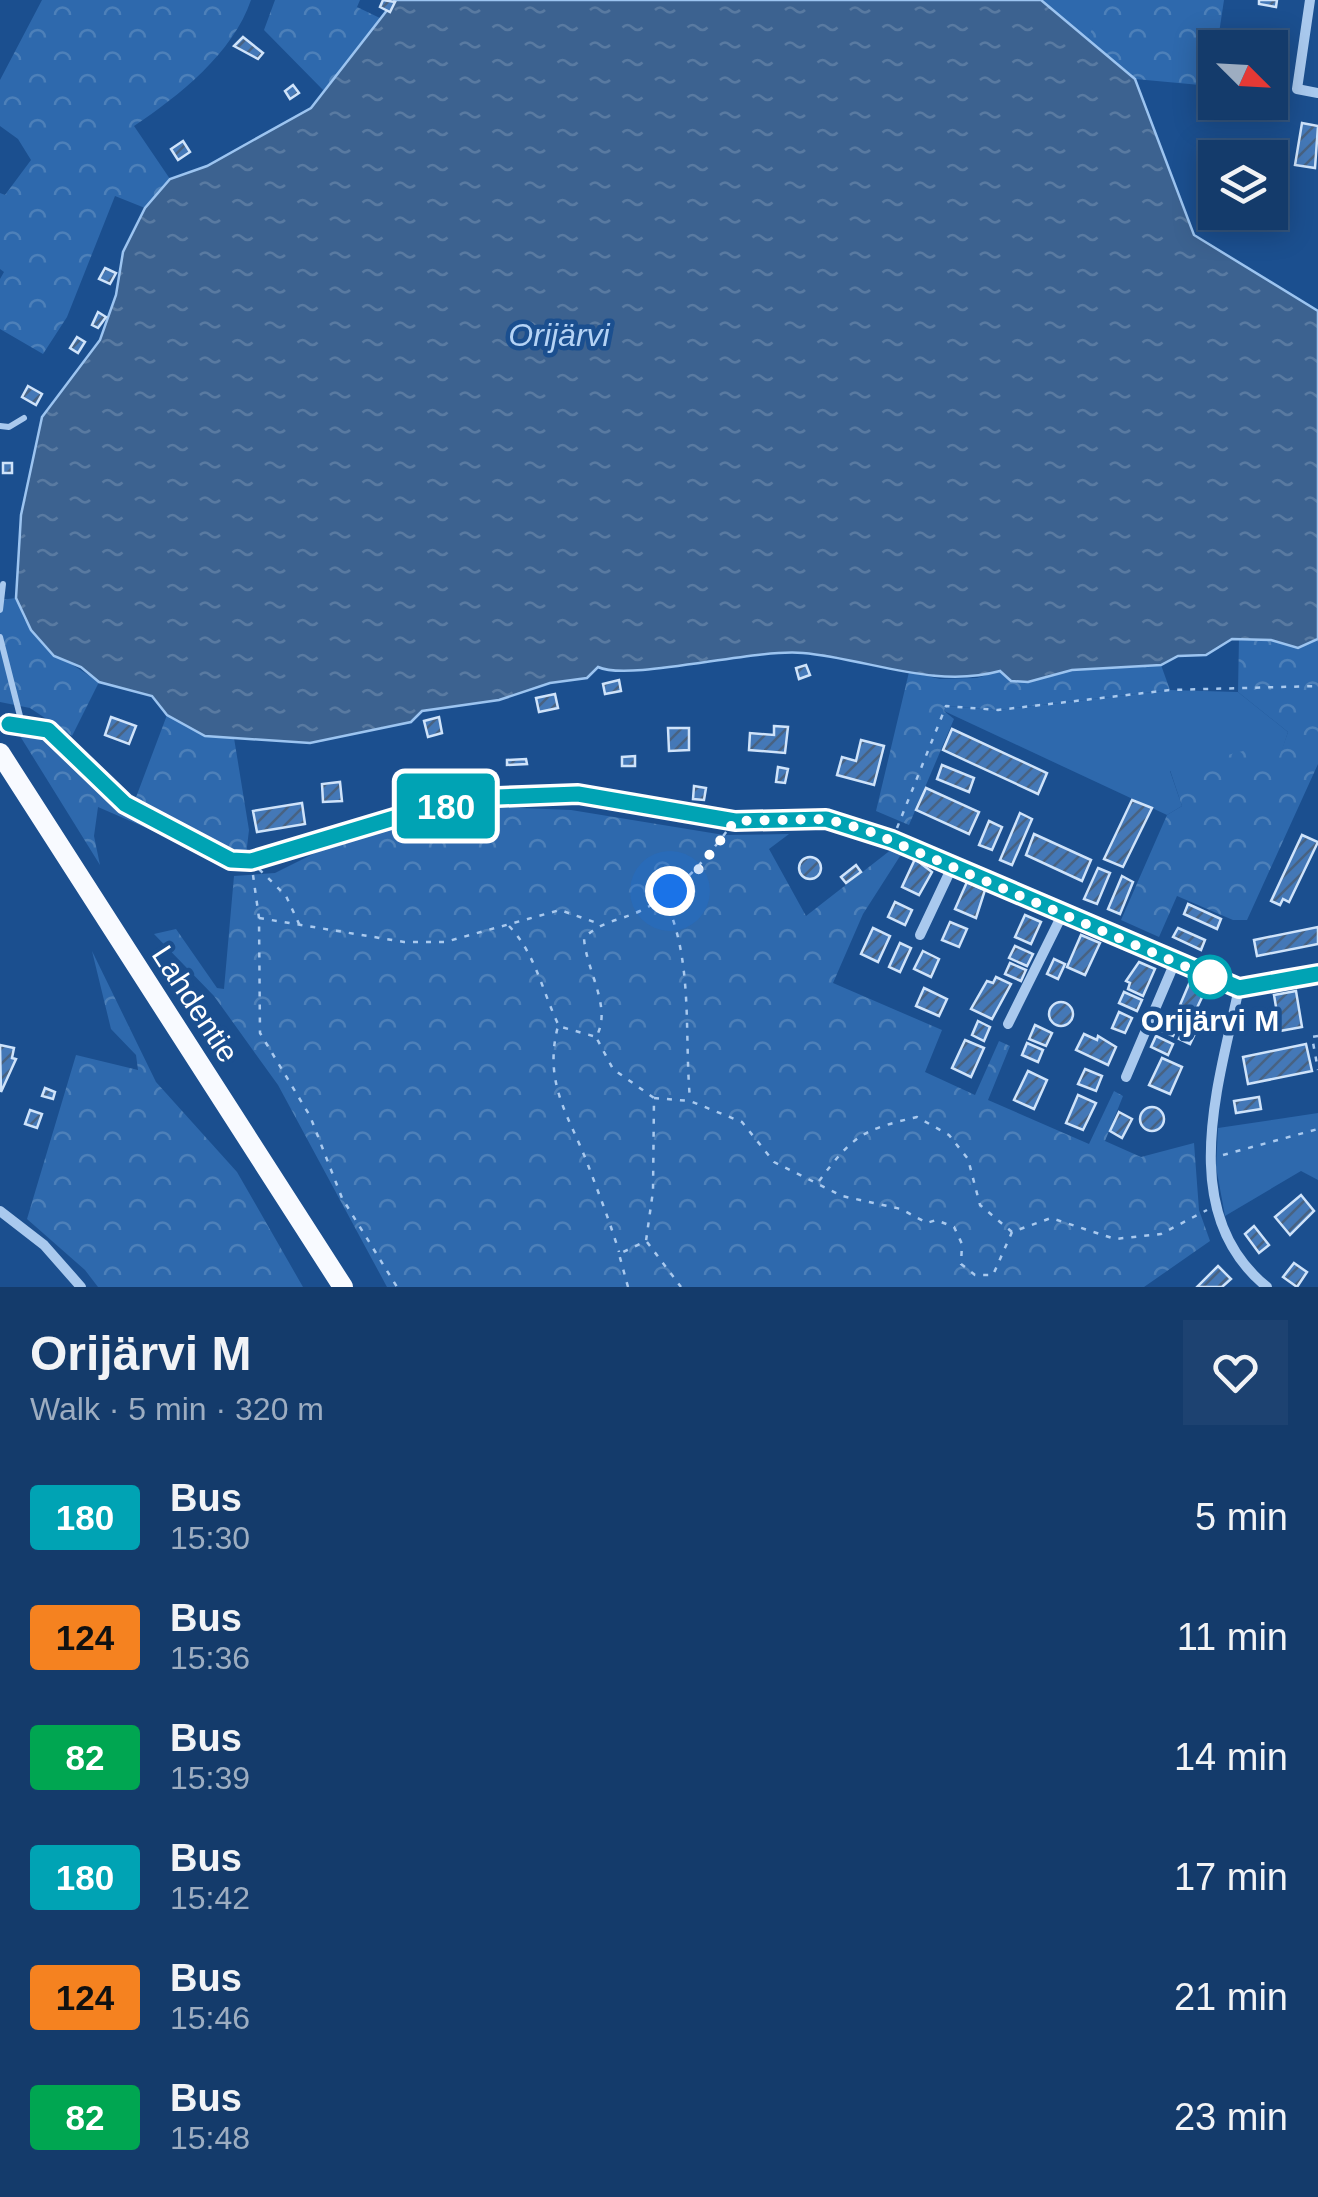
<!DOCTYPE html>
<html lang="en">
<head>
<meta charset="utf-8">
<style>
  body { margin:0; font-family:Arial,sans-serif; background:#1d4271; color:#f1f3f6; height:100vh; display:flex; flex-direction:column; font-size:38px; white-space:nowrap }
  * { box-sizing:border-box; margin:0 }
  p { font-size:32px; color:#9dadc1 }
  .icon { flex:none; width:55px; height:55px; fill:none; stroke:currentColor; stroke-width:2; stroke-linecap:round; stroke-linejoin:round }
  .map { position:relative; height:1287px; overflow:hidden }
  .panel { display:flex; flex-direction:column; background:#143b6b; flex:1 }
  .panel>* { flex:none }
  .badge { padding:0 20px; border-radius:8px; font-size:35px; line-height:65px }
  .needle { width:65px; rotate:114deg }
  .tools { position:absolute; left:1198px; top:30px; display:grid; gap:20px }
  .tools a { display:grid; place-items:center; width:90px; height:90px; border-radius:0px; background:#143b6b; box-shadow:0 5px 25px #0003,0 0 0 2px #33557e; font-size:50px }
  .you { position:absolute; width:50px; height:50px; margin:-25px; border:8px solid #fff; border-radius:50%; background:#1a73e8; box-shadow:0 0 0 15px #1a73e833 }
  .map>.badge { position:absolute; translate:-50% -50%; box-shadow:0 0 0 5px #fff }
  .round { display:grid; place-items:center; flex:none; width:105px; height:105px; border-radius:0px; background:#1d4271 }
  .headline { display:flex; align-items:center; justify-content:space-between; height:170px; padding:0 30px }
  h1 { font-size:48px; font-weight:800; line-height:75px }
  ul { padding:0; list-style:none }
  li { display:flex; align-items:center; gap:30px; height:120px; padding:0 30px }
  li div { flex:1 }
  li b { display:block; font-size:38px }
  li em { font-style:normal }
  li .badge { min-width:110px; font-weight:700; text-align:center }
  .map>svg:first-child { display:block }
  .green { fill:#2e69ad }
  .forest { fill:url(#forest-crowns) }
  .water { fill:url(#water-ripples); stroke:#9cc4f0; stroke-width:2.5 }
  .building { fill:url(#building-hatch); stroke:#cfe3fa; stroke-width:2.5 }
  .lines { fill:none; stroke-linecap:round; stroke-linejoin:round }
  .path { stroke:#a9c9ee; stroke-width:2.5; stroke-dasharray:5 8; stroke-linecap:butt }
  .service { stroke:#a9c9ee; stroke-width:6 }
  .minor { stroke:#a9c9ee; stroke-width:10 }
  .trunk { stroke:#f8faff; stroke-width:20 }
  .line-casing { stroke:#fff; stroke-width:22 }
  .line { stroke:#00a3b4; stroke-width:15 }
  .walk { stroke:#fff; stroke-width:10; stroke-dasharray:0 18 }
  .stop-dot { fill:#fff; stroke:#00a3b4; stroke-width:5 }
  .labels { text-anchor:middle; stroke-width:9; stroke-linejoin:round; paint-order:stroke }
  .street-label { font-size:30px; fill:#fff; stroke:#1b4f8f }
  .stop-label { font-size:30px; font-weight:bold; fill:#fff; stroke:#1b4f8f }
  .water-label { font-size:32px; font-style:italic; fill:#b5d3f5; stroke:#1b4f8f }
</style>
</head>
<body>
<div class="map">
<svg width="1318" height="1287" viewBox="0 0 1318 1287">
  <defs>
    <pattern id="forest-crowns" width="20" height="18" patternUnits="userSpaceOnUse" patternTransform="scale(2.5)"><rect width="20" height="18" fill="#2e69ad"/><path d="M2 6a3 3 0 1 1 6 0M12 15a3 3 0 1 1 6 0" fill="none" stroke="#4d80b9"/></pattern>
    <pattern id="water-ripples" width="26" height="14" patternUnits="userSpaceOnUse" patternTransform="scale(2.5)"><rect width="26" height="14" fill="#3c6290"/><path d="M2 4q2-2 4 0t4 0M15 11q2-2 4 0t4 0" fill="none" stroke="#597aa1"/></pattern>
    <pattern id="building-hatch" width="6" height="6" patternUnits="userSpaceOnUse" patternTransform="scale(2.5)"><rect width="6" height="6" fill="#4478b7"/><path d="M-1 1l2-2M0 6l6-6M5 7l2-2" fill="none" stroke="#486282"/></pattern>
  </defs>
  <rect width="100%" height="100%" fill="#1b4f8f"/>
  <g class="green">
    <polygon points="1041,0 1107,0 1108,2 1087,39"/>
    <polygon points="1170,690 1238,692 1288,732 1278,763 1170,771 1182,806 1167,815 944,711 946,706 998,710"/>
    <polygon points="1318,1113 1318,1180 1301,1171 1225,1216 1216,1167 1218,1128"/>
  </g>
  <g class="forest">
    <path d="M42 0H251C233 53 179 96 134 126L170 179 145 208 115 196 67 317 43 354 0 329V279L4 272 0 269V193L5 195 31 160 18 139 0 126V80Z"/>
    <polygon points="275,0 360,0 357,7 382,19 325,92 264,30"/>
    <polygon points="1107,0 1224,0 1211,86 1135,79 1087,39"/>
    <polygon points="16,598 24,619 45,647 99,682 72,736 30,708 0,702 0,600"/>
    <polygon points="1239,638 1271,640 1298,648 1318,639 1318,764 1247,920 1233,920 1177,896 1159,937 1121,920 1167,815 1182,806 1170,770 1243,751 1277,763 1288,732 1238,692"/>
    <polygon points="1128,664 1161,665 1170,690 998,710 946,706 944,711 954,719 909,825 876,811 909,672 940,679 977,678 1000,671 1034,681 1072,670"/>
    <polygon points="167,715 205,736 234,738 249,830 246,855 229,852 135,800"/>
    <path d="M29 735C65 744 82 780 109 803 123 815 141 823 158 833L98 807 94 836 100 865 20 736Z"/>
    <polygon points="495,807 571,810 724,835 789,834 769,849 806,916 892,849 902,853 863,914 833,983 942,1030 925,1072 975,1095 999,1041 1010,1046 988,1100 1089,1144 1114,1091 1123,1096 1105,1141 1141,1157 1194,1143 1199,1210 1210,1241 1144,1287 387,1287 278,1085 214,996 154,934 176,929 217,988 224,989 234,876 275,873 325,848 419,821"/>
    <polygon points="92,951 156,1082 237,1172 303,1287 98,1287 85,1270 27,1219 76,1055 138,1070 136,1055 111,1029"/>
  </g>
  <path class="water" d="M395 0H1041L1135 79 1194 235 1318 311V639L1298 648 1271 640 1232 639 1206 655 1178 656 1161 665 1072 670 1028 682 1011 681 1000 671C934 689 869 659 803 653 755 648 629 682 598 667L587 678 550 683 499 700 422 711 411 722 310 743 205 736 167 715 152 696 99 682 81 667 54 656 31 630 16 598 21 515 42 417 100 340 116 295 123 252 145 208 170 179 207 166 311 108Z"/>
  <g class="building">
    <polygon points="383,0 395,2 390,12 380,7"/>
    <polygon points="1259,0 1277,0 1276,7 1259,4"/>
    <polygon points="1266,34 1280,36 1280,69 1270,67 1270,48 1263,48"/>
    <polygon points="243,37 263,53 258,59 234,46"/>
    <polygon points="293,85 299,93 290,99 285,91"/>
    <polygon points="1270,90 1275,91 1271,117 1248,114 1250,102 1270,102"/>
    <polygon points="1302,123 1318,126 1315,168 1295,165"/>
    <polygon points="183,141 190,152 178,160 171,149"/>
    <polygon points="105,268 116,273 110,284 99,279"/>
    <polygon points="98,312 106,317 98,328 92,325"/>
    <polygon points="77,337 85,342 78,353 70,348"/>
    <polygon points="28,386 42,394 36,405 22,397"/>
    <rect x="3" y="463" width="9" height="10"/>
    <polygon points="806,665 810,675 799,679 796,668"/>
    <polygon points="619,680 621,691 605,694 603,684"/>
    <polygon points="555,694 558,708 539,712 536,698"/>
    <polygon points="111,717 136,726 129,744 105,735"/>
    <polygon points="439,717 442,733 428,737 424,721"/>
    <polygon points="774,726 788,727 785,753 749,750 750,733 774,735"/>
    <polygon points="668,728 689,728 689,750 669,751"/>
    <polygon points="952,729 1047,773 1038,794 943,750"/>
    <polygon points="861,740 884,746 874,785 837,775 842,757 856,761"/>
    <polygon points="635,756 635,766 622,766 622,757"/>
    <polygon points="526,759 527,764 507,765 507,760"/>
    <polygon points="942,765 974,778 969,792 937,779"/>
    <polygon points="778,767 788,769 785,783 776,782"/>
    <polygon points="340,782 342,801 323,802 322,784"/>
    <polygon points="694,786 706,788 704,800 693,799"/>
    <polygon points="926,788 979,812 969,834 916,810"/>
    <polygon points="1132,800 1152,808 1123,867 1104,859"/>
    <polygon points="302,803 305,824 257,832 253,811"/>
    <polygon points="1020,813 1032,819 1012,865 1000,860"/>
    <polygon points="989,821 1002,827 992,850 979,845"/>
    <polygon points="1034,834 1091,860 1082,881 1026,855"/>
    <polygon points="1302,835 1318,842 1289,902 1283,899 1280,905 1271,901"/>
    <circle cx="810" cy="868" r="11"/>
    <polygon points="915,859 932,872 919,895 902,887"/>
    <polygon points="856,865 861,872 846,883 841,877"/>
    <polygon points="1098,868 1110,873 1097,904 1084,899"/>
    <polygon points="1122,876 1133,882 1120,914 1108,909"/>
    <polygon points="967,882 985,890 976,918 955,909"/>
    <polygon points="895,902 912,910 905,925 888,917"/>
    <polygon points="1188,904 1221,919 1217,929 1184,914"/>
    <polygon points="1025,915 1041,922 1031,944 1015,937"/>
    <polygon points="950,922 967,929 959,947 942,940"/>
    <polygon points="1318,927 1318,944 1257,956 1254,940"/>
    <polygon points="873,928 890,936 878,962 861,954"/>
    <polygon points="1178,928 1205,940 1201,950 1173,937"/>
    <polygon points="1081,935 1100,943 1085,975 1067,967"/>
    <polygon points="900,943 911,948 900,972 889,967"/>
    <polygon points="1015,946 1033,954 1027,966 1009,958"/>
    <polygon points="923,951 939,959 931,977 914,969"/>
    <polygon points="1054,959 1065,964 1058,979 1047,974"/>
    <polygon points="1139,962 1155,969 1143,996 1128,989 1130,983 1126,981"/>
    <polygon points="1010,963 1026,970 1021,981 1005,974"/>
    <polygon points="996,977 1011,984 992,1019 971,1009 987,981 993,983"/>
    <polygon points="1189,984 1205,991 1195,1012 1180,1005"/>
    <polygon points="924,988 947,999 939,1016 916,1006"/>
    <polygon points="1296,991 1302,1027 1280,1031 1274,995"/>
    <polygon points="1124,992 1142,1000 1137,1011 1119,1003"/>
    <circle cx="1061" cy="1014" r="12"/>
    <polygon points="1119,1012 1132,1018 1125,1033 1112,1028"/>
    <polygon points="1164,1018 1179,1024 1173,1036 1159,1030"/>
    <polygon points="978,1021 990,1027 984,1041 972,1035"/>
    <polygon points="1187,1022 1198,1027 1190,1044 1179,1039"/>
    <polygon points="1035,1025 1052,1033 1046,1046 1029,1039"/>
    <polygon points="1084,1034 1097,1040 1098,1036 1116,1047 1108,1065 1076,1050"/>
    <polygon points="1156,1036 1173,1044 1168,1055 1151,1047"/>
    <polygon points="965,1040 984,1048 971,1077 952,1068"/>
    <polygon points="1027,1043 1043,1050 1038,1062 1022,1055"/>
    <polygon points="1306,1044 1312,1071 1248,1084 1243,1057"/>
    <polygon points="0,1045 14,1048 12,1058 16,1059 1,1092"/>
    <polygon points="1162,1058 1182,1067 1170,1094 1149,1085"/>
    <polygon points="1085,1069 1102,1076 1096,1091 1078,1084"/>
    <polygon points="1028,1071 1047,1080 1034,1109 1014,1100"/>
    <polygon points="45,1088 55,1092 53,1099 42,1096"/>
    <polygon points="1078,1095 1096,1103 1083,1130 1066,1123"/>
    <polygon points="1259,1097 1261,1109 1236,1113 1234,1101"/>
    <circle cx="1152" cy="1119" r="12"/>
    <polygon points="30,1110 42,1114 37,1128 25,1124"/>
    <polygon points="1119,1112 1132,1119 1122,1138 1110,1131"/>
    <polygon points="1301,1195 1314,1211 1290,1235 1275,1217"/>
    <polygon points="1254,1226 1269,1245 1259,1253 1245,1234"/>
    <polygon points="1294,1263 1307,1272 1297,1287 1283,1277"/>
    <polygon points="1218,1266 1231,1279 1222,1287 1197,1287"/>
  </g>
  <g class="lines">
    <g class="path">
      <polyline points="897,828 946,706 998,710 1170,690 1318,686"/>
      <polyline points="259,869 286,896 300,926"/>
      <polyline points="253,875 259,918 260,1033 310,1116 342,1198 397,1287"/>
      <path d="M663 896C694 956 684 1033 690 1099"/>
      <polyline points="259,918 404,942 445,942 560,910 597,923"/>
      <path d="M509 926C535 953 542 990 558 1024"/>
      <path d="M593 1036 558 1026C543 1084 569 1115 588 1165 599 1194 610 1222 619 1252"/>
      <polyline points="1318,1036 1312,1037 1318,1070"/>
      <polyline points="654,1098 690,1101 742,1122 774,1162 842,1196 901,1209 927,1223 936,1220 954,1227 962,1244 961,1264 975,1275 993,1275 1012,1232 1051,1218 1115,1239 1161,1234 1207,1210"/>
      <polyline points="1223,1155 1318,1129"/>
      <path d="M819 1181C853 1136 861 1130 917 1117L949 1135 968 1159 980 1205 1012 1232"/>
      <polyline points="647,1242 681,1287"/>
      <path d="M628 1287 619 1254 646 1241 653 1191 654 1098 613 1069 596 1037C613 1008 586 971 584 938 601 921 619 921 640 911 677 894 703 862 727 831"/>
    </g>
    <g class="service">
      <polyline points="0,426 9,427 24,418"/>
      <polyline points="0,610 3,584"/>
      <polyline points="0,637 22,724"/>
    </g>
    <g class="minor">
      <polyline points="1310,0 1297,89 1318,93"/>
      <polyline points="9,724 47,730 125,805 231,860 251,861 414,812 499,797 579,794 735,821 826,819 892,840 1239,988 1318,974"/>
      <polyline points="920,935 953,865"/>
      <path d="M1239 988C1219 1083 1175 1213 1267 1287"/>
      <polyline points="1008,1024 1063,913"/>
      <polyline points="1126,1077 1175,962"/>
      <polyline points="0,1211 44,1245 81,1287"/>
    </g>
    <polyline class="trunk" points="0,753 343,1287"/>
  </g>
  <g class="lines">
    <defs>
      <polyline id="line" points="9,724 48,730 125,804 231,860 251,861 414,812 498,797 578,794 735,821 826,819 892,840 1239,988 1318,974"/>
    </defs>
    <use href="#line" class="line-casing"/>
    <use href="#line" class="line"/>
    <polyline class="walk" points="670,891 698,870 735,821 826,819 866,830 1210,977"/>
  </g>
  <circle class="stop-dot" cx="1210" cy="977" r="20"/>
  <g class="labels">
    <g class="street-label">
      <text transform="translate(195 1004) rotate(57)" y="10">Lahdentie</text>
    </g>
    <g class="stop-label">
      <text x="1210" y="1031">Orijärvi M</text>
    </g>
    <g class="water-label">
      <text x="559" y="346">Orijärvi</text>
    </g>
  </g>
</svg>
<div class="tools">
<a><svg class="needle" viewBox="-14 -14 28 28"><path d="M0-13l5 13h-10z" fill="#e53935"/><path d="M0 13l5-13h-10z" fill="#9dadc1"/></svg></a>
<a><svg class="icon" aria-label="layers" viewBox="0 0 24 24"><path d="M12 4l9 5-9 5-9-5zM3 14l9 5 9-5"/></svg></a>
</div>
<div class="you" style="left:670px;top:891px"></div>
<b class="badge" style="left:446px;top:806px;background:#00a3b4;color:#fff">180</b>
</div>
<section class="panel">
<div class="headline"><div><h1>Orijärvi M</h1><p>Walk · 5 min · 320 m</p></div><a class="round"><svg class="icon" aria-label="heart" viewBox="0 0 24 24"><path d="M12 20l-8-8c-3-5 5-10 8-4 3-6 11-1 8 4z"/></svg></a></div>
<ul>
<li><span class="badge" style="background:#00a3b4;color:#fff">180</span><div><b>Bus</b><p>15:30</p></div><em>5 min</em></li>
<li><span class="badge" style="background:#f58220;color:#111">124</span><div><b>Bus</b><p>15:36</p></div><em>11 min</em></li>
<li><span class="badge" style="background:#00a651;color:#fff">82</span><div><b>Bus</b><p>15:39</p></div><em>14 min</em></li>
<li><span class="badge" style="background:#00a3b4;color:#fff">180</span><div><b>Bus</b><p>15:42</p></div><em>17 min</em></li>
<li><span class="badge" style="background:#f58220;color:#111">124</span><div><b>Bus</b><p>15:46</p></div><em>21 min</em></li>
<li><span class="badge" style="background:#00a651;color:#fff">82</span><div><b>Bus</b><p>15:48</p></div><em>23 min</em></li>
</ul>
</section>
</body>
</html>
